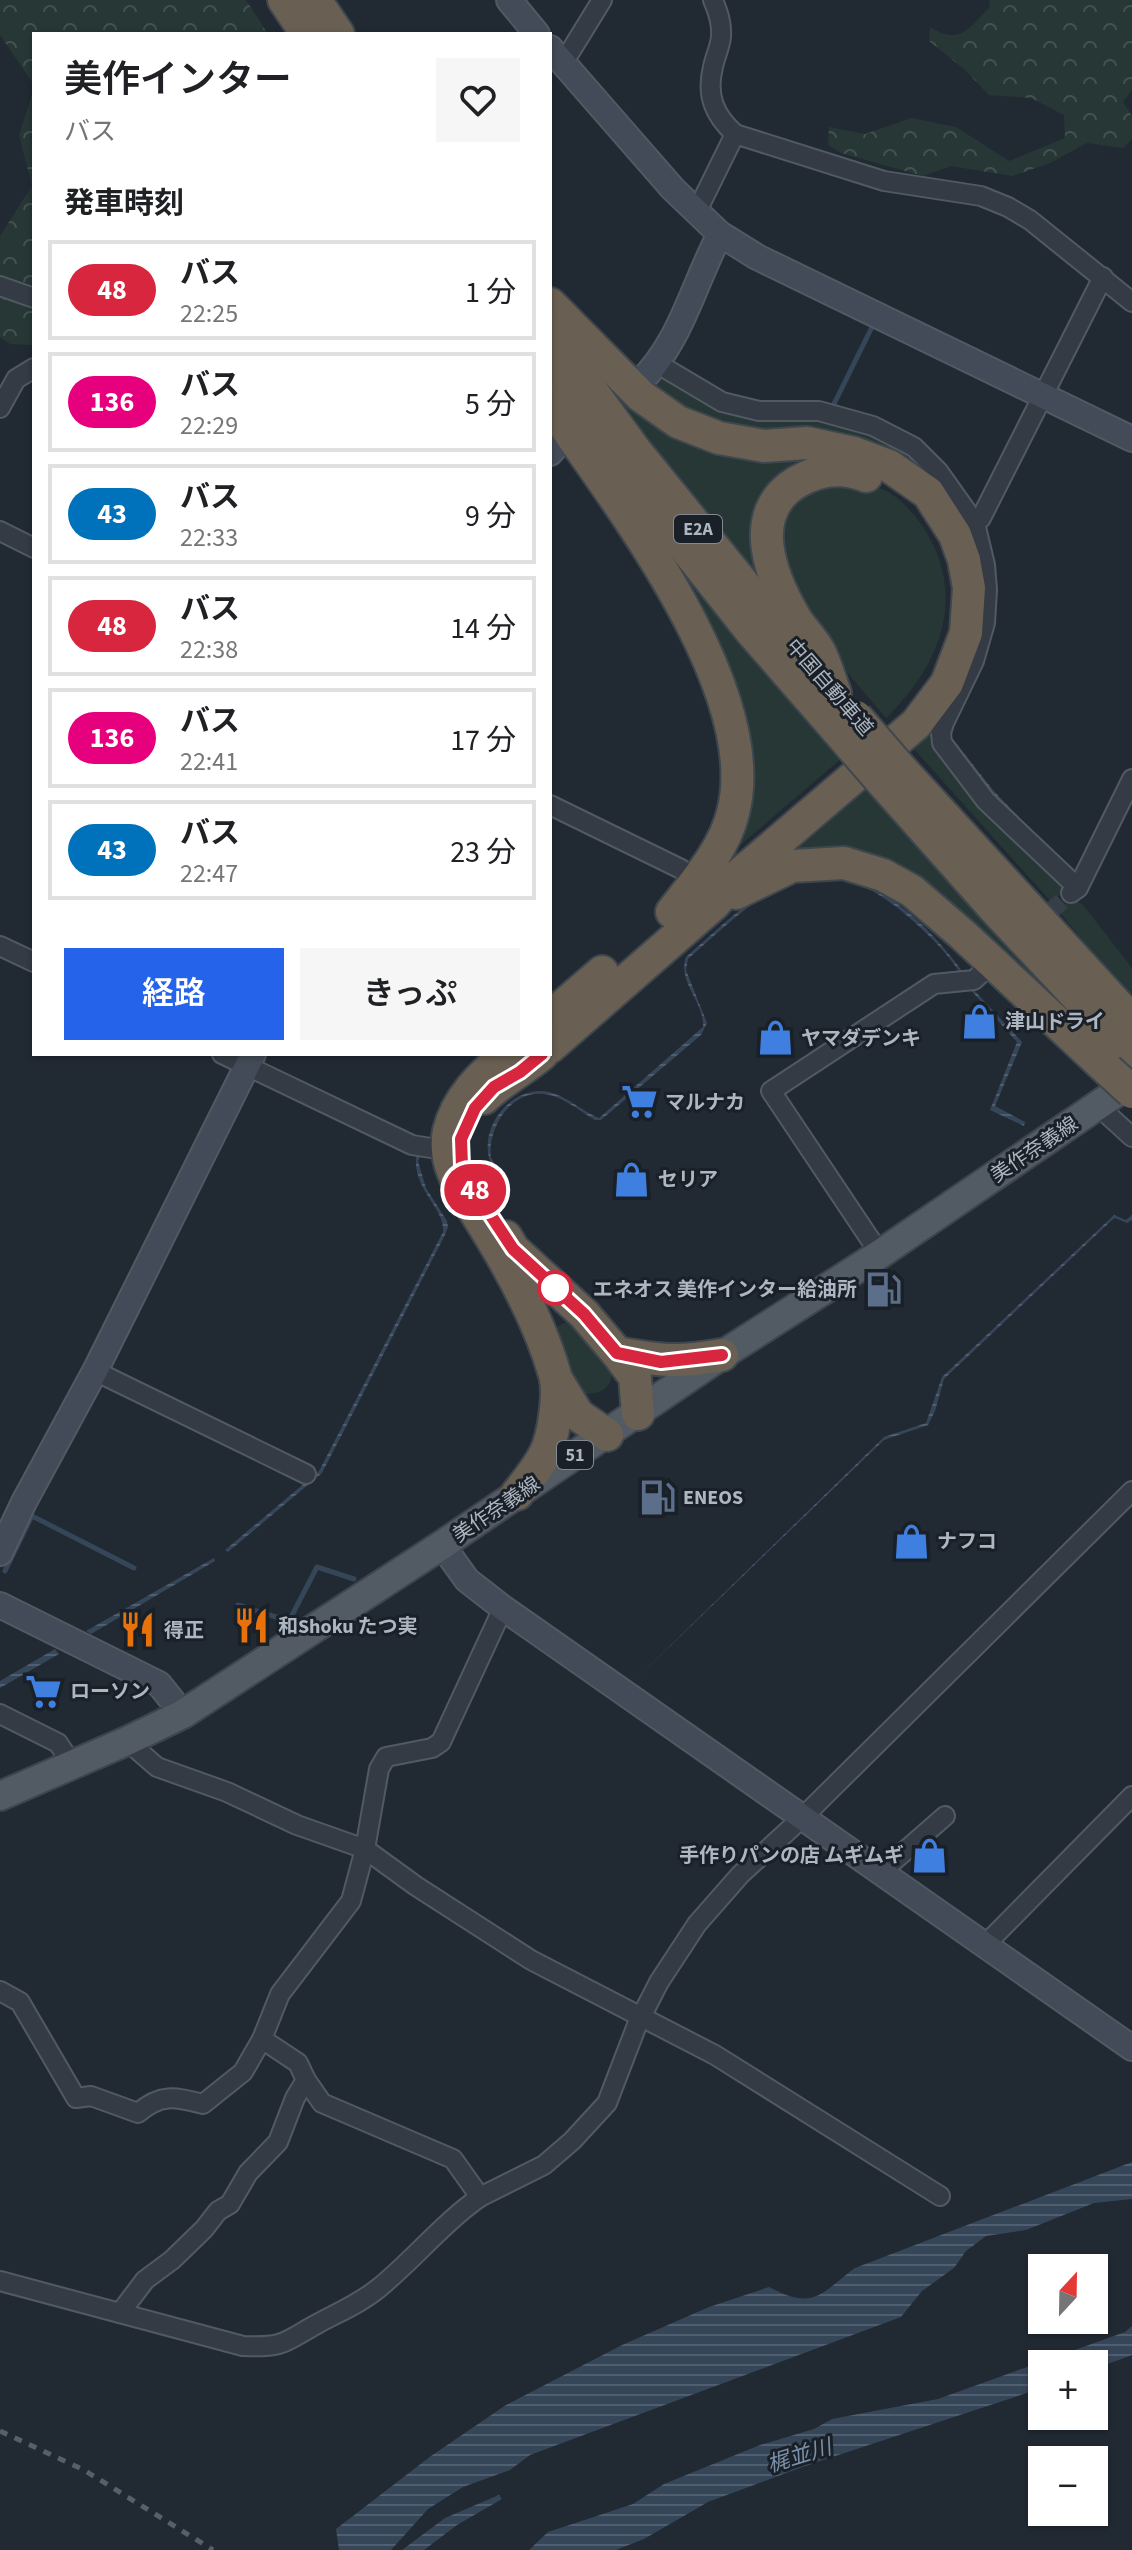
<!DOCTYPE html>
<html lang="ja">
<head>
<meta charset="utf-8">
<style>
  body { margin:0; font-family:"Source Sans 3","Noto Sans JP",sans-serif; background:#f6f6f6; color:#202124; height:100vh; display:flex; flex-direction:column; font-size:30px; white-space:nowrap }
  * { box-sizing:border-box; margin:0 }
  p { font-size:26px; color:#757577 }
  .icon { flex:none; width:44px; height:44px; fill:none; stroke:currentColor; stroke-width:2; stroke-linecap:round; stroke-linejoin:round }
  .map { position:relative; flex:1; overflow:hidden }
  .details { position:absolute; left:32px; top:32px; width:520px; height:1024px; display:flex; flex-direction:column; background:#fff; border-radius:0px; box-shadow:0 2px 6px #0004 }
  .details>* { flex:none }
  .badge { padding:0 16px; border-radius:26px; font-size:28px; line-height:52px }
  .needle { width:52px; rotate:22deg }
  .buttons { position:absolute; left:1028px; top:2254px; display:grid; gap:16px }
  .buttons a { display:grid; place-items:center; width:80px; height:80px; border-radius:0px; background:#fff; box-shadow:0 2px 6px #0004; font-size:40px }
  .map>.badge { position:absolute; translate:-50% -50%; box-shadow:0 0 0 4px #fff }
  h2 { padding:0 32px; font-size:30px; line-height:72px }
  .round { display:grid; place-items:center; flex:none; width:84px; height:84px; border-radius:0px; background:#f6f6f6 }
  .head { display:flex; align-items:center; justify-content:space-between; height:136px; padding:0 32px }
  h1 { font-size:38px; font-weight:600; line-height:60px }
  .cta { display:flex; gap:16px; margin-top:auto; padding:16px 32px }
  .cta a { flex:1; height:92px; border-radius:0px; background:#2563eb; color:#fff; font-size:32px; font-weight:600; line-height:92px; text-align:center }
  .cta a+a { background:#f6f6f6; color:#202124 }
  ul { padding:0; list-style:none }
  li { display:flex; align-items:center; gap:24px; height:100px; margin:0 16px 12px; padding:0 16px; border:4px solid #e0e0e0; border-radius:0px }
  li div { flex:1 }
  li b { display:block; font-size:30px }
  li em { font-style:normal }
  li .badge { min-width:88px; font-weight:700; text-align:center }
  .map>svg:first-child { display:block }
  .green { fill:#263736 }
  .forest { fill:url(#forest-crowns) }
  .water { fill:url(#water-rules) }
  .lines { fill:none; stroke-linecap:round; stroke-linejoin:round }
  .stream { stroke:#364659; stroke-width:5 }
  .street-tunnel { stroke:#363e48; stroke-width:18; stroke-dasharray:18 9; stroke-linecap:butt }
  .street-casing { stroke:#515962; stroke-width:22 }
  .secondary-casing { stroke:#515962; stroke-width:28 }
  .primary-casing { stroke:#3d444e; stroke-width:32 }
  .highway-casing { stroke:#3e464e; stroke-width:36 }
  .street { stroke:#343b44; stroke-width:18 }
  .secondary { stroke:#424b57; stroke-width:24 }
  .primary { stroke:#525a64; stroke-width:28 }
  .highway { stroke:#695f52; stroke-width:32 }
  .rail { stroke:#565f6b; stroke-width:5; stroke-dasharray:8 8; stroke-linecap:butt }
  .highway-bridge-casing { stroke:#3e464e; stroke-width:36; stroke-linecap:butt }
  .highway-bridge { stroke:#695f52; stroke-width:32 }
  .line-casing { stroke:#fff; stroke-width:18 }
  .line { stroke:#d7263d; stroke-width:12 }
  .stop-dot { fill:#fff; stroke:#d7263d; stroke-width:4 }
  .labels { text-anchor:middle; stroke-width:6; stroke-linejoin:round; paint-order:stroke }
  .shield { fill:#1a2028; stroke:#828993; stroke-width:2 }
  .shield-label { font-size:18px; font-weight:bold; fill:#aeb6c1 }
  .street-label { font-size:20px; fill:#aeb6c1; stroke:#1a2028 }
  .poi-label { font-size:20px; font-weight:bold; fill:#aeb6c1; stroke:#1a2028; text-anchor:start }
  .water-label { font-size:22px; font-style:italic; fill:#798ea7; stroke:#1a2028 }
</style>
</head>
<body>
<div class="map">
<svg width="1132" height="2550" viewBox="0 0 1132 2550">
  <defs>
    <pattern id="forest-crowns" width="20" height="18" patternUnits="userSpaceOnUse" patternTransform="scale(2)"><rect width="20" height="18" fill="#263736"/><path d="M2 6a3 3 0 1 1 6 0M12 15a3 3 0 1 1 6 0" fill="none" stroke="#435251"/></pattern>
    <pattern id="water-rules" width="6" height="5" patternUnits="userSpaceOnUse" patternTransform="scale(2)"><rect width="6" height="5" fill="#364659"/><path d="M0 2.5h6" fill="none" stroke="#515e6f"/></pattern>
  </defs>
  <rect width="100%" height="100%" fill="#212933"/>
  <g class="green">
    <polygon points="593,367 646,409 837,456 786,477 773,599 647,440"/>
    <path d="M656 376 675 380 705 399 734 411 762 416 831 418 894 439 909 449 953 494 972 532 981 565 983 597 973 653 954 696 938 721 937 742 981 801 1064 882V890L1052 903 905 739C953 696 979 651 975 585 973 553 960 527 941 501 887 429 819 445 741 435 719 432 698 423 678 412 666 405 653 398 644 387Z"/>
    <polygon points="587,443 842,758 718,864 743,741"/>
    <path d="M804 485C822 486 861 482 877 487 895 492 913 512 923 527 968 595 941 665 886 718L818 638 784 578 781 511Z"/>
    <polygon points="861,780 1099,1040 920,889 780,862"/>
    <polygon points="1075,899 1084,906 1132,968 1132,1001 1057,909"/>
    <path d="M568 1321H574L611 1366C615 1384 604 1394 586 1394L575 1388 555 1328Z"/>
  </g>
  <g class="forest">
    <polygon points="0,0 246,0 268,34 34,34 34,85 0,35"/>
    <path d="M989 0H1132V90L1123 102 1132 116V139L1123 148 1087 143 1050 163 1012 176 951 166 923 176 841 153 828 145 829 127 865 134 911 118 956 127 1009 161 1065 138 1064 115 1031 98 989 95 965 70 929 41 930 27C960 46 969 28 990 7Z"/>
    <polygon points="34,89 34,345 10,344 0,337 0,236 32,186 19,135"/>
  </g>
  <g class="water">
    <polygon points="949,734 993,790 1077,878 987,787 948,739"/>
    <path d="M825 874C883 879 933 930 965 975L962 976C947 951 922 928 899 909 808 838 758 898 688 959L686 970 707 1023 701 1035 601 1120H595C580 1111 562 1096 544 1094 510 1090 487 1129 491 1158L497 1167 496 1170 493 1168C475 1135 505 1090 542 1091 563 1092 581 1111 599 1118L703 1027C705 1003 677 982 686 957 728 921 767 877 825 874Z"/>
    <polygon points="968,987 973,989 1022,1042 995,1106 1025,1122 1024,1126 990,1110 1017,1042"/>
    <path d="M417 1152 428 1154 427 1158 420 1157 418 1161 426 1188 447 1221 448 1227 445 1235 322 1473 228 1552 225 1550 319 1471 443 1232C446 1208 409 1187 417 1152Z"/>
    <polygon points="1114,1215 1126,1220 1132,1215 1132,1220 1127,1223 1115,1218 1112,1220 944,1379 935,1411 928,1425 884,1440 636,1679 884,1437 926,1423 942,1377"/>
    <polygon points="214,1558 215,1561 91,1634 86,1631"/>
    <polygon points="55,1649 59,1654 0,1688 0,1681"/>
    <path d="M1132 2162V2199L1094 2203 1026 2230 986 2236 966 2251 954 2268 922 2291 901 2317 530 2455 510 2470 463 2487 428 2509 391 2550H339L336 2529 431 2456 506 2405 622 2345 709 2307 769 2287C814 2311 820 2294 855 2268Z"/>
    <polygon points="1132,2326 1132,2355 1094,2369 1094,2364 1042,2364 1042,2388 808,2465 708,2502 644,2539 616,2550 529,2550 548,2532 633,2504 664,2484 760,2445 814,2429 832,2419 938,2399 1125,2332"/>
    <polygon points="499,2495 502,2499 457,2525 424,2550 402,2550 445,2518"/>
  </g>
  <g class="lines">
    <g class="stream">
      <polyline points="834,404 873,325"/>
      <polyline points="1021,420 1027,408"/>
      <polyline points="5,1571 32,1516 134,1568"/>
      <polyline points="238,1605 289,1621 317,1567 354,1579"/>
    </g>
    <polyline class="street-tunnel" points="988,967 1071,893"/>
    <defs>
      <g id="street">
        <path d="M713 0C718 12 722 23 721 37 720 47 715 57 713 67 706 95 714 115 735 134L884 181 981 196 1008 207 1030 220 1132 302"/>
        <polyline points="560,60 570,52 602,0"/>
        <polyline points="696,213 735,134"/>
        <polyline points="0,286 34,298"/>
        <polyline points="658,364 722,402 759,411 819,411 873,426 914,447 938,471 975,523 985,565 987,590 985,623 974,661 944,723 941,733 942,743 986,801 1078,888"/>
        <polyline points="0,408 16,379 34,368"/>
        <polyline points="975,523 981,518 1103,277"/>
        <polyline points="0,531 34,548"/>
        <polyline points="550,805 681,869"/>
        <polyline points="1071,893 1078,888 1132,779"/>
        <polyline points="0,946 34,962"/>
        <polyline points="222,1054 412,1145 431,1148"/>
        <polyline points="1109,1116 1132,1137"/>
        <polyline points="880,1254 771,1091 934,984 974,980 988,967"/>
        <polyline points="95,1371 306,1474"/>
        <polyline points="503,1608 441,1742 432,1748 386,1757 379,1769 365,1849 351,1901 280,1994 262,2039 298,2063 306,2080 322,2103 453,2159 480,2197 544,2165 572,2141 607,2103 637,2025 659,1982 697,1924 740,1875 804,1816 1132,1491"/>
        <polyline points="0,1714 58,1743 72,1764"/>
        <polyline points="127,1741 157,1767 227,1792 297,1825 365,1849 416,1886 531,1960 715,2055 940,2196"/>
        <polyline points="881,1872 945,1816"/>
        <polyline points="985,1945 1132,1796"/>
        <path d="M0 1991 20 2002 76 2098 91 2096 138 2113C161 2093 175 2097 203 2104L243 2072 262 2039"/>
        <path d="M0 2281 243 2346C285 2348 284 2342 317 2324 339 2312 361 2303 380 2287 415 2258 443 2223 480 2197"/>
        <polyline points="120,2313 145,2280 172,2260 204,2229 218,2211 230,2204 248,2173 278,2142 295,2098 306,2080"/>
      </g>
      <g id="secondary">
        <polyline points="509,0 537,34"/>
        <polyline points="550,48 673,189 720,234 757,257 1132,439"/>
        <path d="M640 382C682 340 693 285 720 234"/>
        <polyline points="550,453 560,442"/>
        <polyline points="442,1545 467,1580 503,1608 1132,2048"/>
        <polyline points="0,1553 24,1502 95,1371 253,1054"/>
        <polyline points="0,1605 159,1684 183,1714"/>
      </g>
      <polyline id="primary" points="0,1796 127,1741 183,1714 442,1545 722,1355 880,1254 1132,1082"/>
      <g id="highway">
        <polyline points="284,0 307,34"/>
        <polyline points="315,0 338,34"/>
        <polyline points="550,304 641,396 678,422 719,438 764,446 807,443 854,453 889,466 928,493 955,535 964,560 969,588 966,633 947,683 916,724 739,875 714,904 550,1047"/>
        <polyline points="550,334 634,449 792,644"/>
        <polyline points="550,377 751,631 838,731"/>
        <path d="M550 405C617 502 765 690 733 813 724 850 695 882 672 912"/>
        <path d="M835 693C830 680 826 665 820 653 814 640 802 630 795 618 771 577 745 513 797 482 819 469 842 466 866 476"/>
        <polyline points="901,769 1132,1021"/>
        <polyline points="884,784 993,907 1132,1055"/>
        <polyline points="736,893 792,866 844,863 883,875 912,891 963,935 1108,1070"/>
        <polyline points="550,1017 602,972"/>
        <path d="M506 1054C481 1076 457 1098 449 1131 442 1163 462 1190 478 1216 509 1265 539 1319 555 1375 560 1393 554 1437 545 1454 538 1468 527 1481 517 1494"/>
        <path d="M484 1098C501 1081 523 1070 542 1054"/>
        <polyline points="506,1237 513,1249 584,1314 617,1353 635,1377 638,1414"/>
        <path d="M617 1353C660 1361 679 1363 722 1355"/>
        <polyline points="556,1379 578,1415 607,1435"/>
      </g>
    </defs>
    <use href="#street" class="street-casing"/>
    <use href="#secondary" class="secondary-casing"/>
    <use href="#primary" class="primary-casing"/>
    <use href="#highway" class="highway-casing"/>
    <use href="#street" class="street"/>
    <use href="#secondary" class="secondary"/>
    <use href="#primary" class="primary"/>
    <use href="#highway" class="highway"/>
    <polyline class="rail" points="0,2431 84,2470 213,2550"/>
    <defs>
      <g id="highway-bridge">
        <polyline points="856,717 901,769"/>
        <polyline points="838,731 884,784"/>
        <polyline points="1108,1070 1132,1092"/>
      </g>
    </defs>
    <use href="#highway-bridge" class="highway-bridge-casing"/>
    <use href="#highway-bridge" class="highway-bridge"/>
  </g>
  <g class="lines">
    <defs>
      <polyline id="line" points="542,1054 520,1072 494,1087 475,1108 461,1139 462,1166 478,1196 513,1249 584,1314 617,1353 661,1362 722,1355"/>
    </defs>
    <use href="#line" class="line-casing"/>
    <use href="#line" class="line"/>
  </g>
  <defs>
    <symbol id="shop-bare" viewBox="-9 -9 18 18"><path d="M-5-2.5h2.3a2.7 3.5 0 0 1 5.4 0H5L5.5 6h-11ZM-1.5-2.5h3a1.5 2.3 0 0 0-3 0Z" fill="#3f7fe0" stroke="#1a2028" stroke-width="2.5" paint-order="stroke"/></symbol>
    <symbol id="supermarket-bare" viewBox="-9 -9 18 18"><path d="M-6-5.5h2.5l.6 2H6L4.5 2H-2.5L-4.4-4H-6ZM-1.5 3.2a1.3 1.3 0 1 0 .1 0ZM3 3.2a1.3 1.3 0 1 0 .1 0Z" fill="#3f7fe0" stroke="#1a2028" stroke-width="2.5" paint-order="stroke"/></symbol>
    <symbol id="fuel-bare" viewBox="-9 -9 18 18"><path d="M-5.5-6h7V0h2V4h1.3V-2.5L3-4.5l.8-.8L6-3V5H2.5V1h-1V6h-7ZM-4.2-4.7v3.2H.2V-4.7Z" fill="#5c6f8a" stroke="#1a2028" stroke-width="2.5" paint-order="stroke"/></symbol>
    <symbol id="restaurant-bare" viewBox="-9 -9 18 18"><path d="M-5-6h1v4h1v-4h1v4h1v-4h1v5L-1.5 .5V6h-2V.5L-5-1ZM5-6V6H3V1.5H1.5Q1.5-4 5-6Z" fill="#e8710a" stroke="#1a2028" stroke-width="2.5" paint-order="stroke"/></symbol>
  </defs>
  <g fill-rule="evenodd">
    <use href="#shop-bare" x="954" y="996" width="51" height="51"/>
    <use href="#shop-bare" x="750" y="1012" width="51" height="51"/>
    <use href="#supermarket-bare" x="614" y="1076" width="51" height="51"/>
    <use href="#shop-bare" x="606" y="1154" width="51" height="51"/>
    <use href="#fuel-bare" x="858" y="1264" width="51" height="51"/>
    <use href="#fuel-bare" x="632" y="1472" width="51" height="51"/>
    <use href="#shop-bare" x="886" y="1516" width="51" height="51"/>
    <use href="#restaurant-bare" x="226" y="1600" width="51" height="51"/>
    <use href="#restaurant-bare" x="112" y="1604" width="51" height="51"/>
    <use href="#supermarket-bare" x="18" y="1666" width="51" height="51"/>
    <use href="#shop-bare" x="904" y="1830" width="51" height="51"/>
  </g>
  <circle class="stop-dot" cx="555" cy="1288" r="16"/>
  <g class="labels">
    <g class="shield">
      <rect x="674" y="515" width="48" height="28" rx="6"/>
      <rect x="557" y="1441" width="36" height="28" rx="6"/>
    </g>
    <g class="shield-label">
      <text x="698" y="535">E2A</text>
      <text x="575" y="1461">51</text>
    </g>
    <g class="street-label">
      <text transform="translate(830 687) rotate(49)" y="7">中国自動車道</text>
      <text transform="translate(1034 1149) rotate(-34)" y="7">美作奈義線</text>
      <text transform="translate(496 1509) rotate(-34)" y="7">美作奈義線</text>
    </g>
    <g class="poi-label">
      <text x="1005" y="1028">津山ドライ</text>
      <text x="801" y="1045">ヤマダデンキ</text>
      <text x="665" y="1109">マルナカ</text>
      <text x="658" y="1186">セリア</text>
      <text x="857" y="1296" text-anchor="end">エネオス 美作インター給油所</text>
      <text x="683" y="1504">ENEOS</text>
      <text x="937" y="1548">ナフコ</text>
      <text x="278" y="1633">和Shoku たつ実</text>
      <text x="164" y="1637">得正</text>
      <text x="70" y="1698">ローソン</text>
      <text x="904" y="1862" text-anchor="end">手作りパンの店 ムギムギ</text>
    </g>
    <g class="water-label">
      <text transform="translate(799 2455) rotate(-17)" y="8">梶並川</text>
    </g>
  </g>
</svg>
<div class="buttons">
<a><svg class="needle" viewBox="-14 -14 28 28"><path d="M0-13l5 13h-10z" fill="#e53935"/><path d="M0 13l5-13h-10z" fill="#757577"/></svg></a>
<a>+</a>
<a>−</a>
</div>
<b class="badge" style="left:475px;top:1190px;background:#d7263d;color:#fff">48</b>
<section class="details">
<div class="head"><div><h1>美作インター</h1><p>バス</p></div><a class="round"><svg class="icon" aria-label="heart" viewBox="0 0 24 24"><path d="M12 20l-8-8c-3-5 5-10 8-4 3-6 11-1 8 4z"/></svg></a></div>
<h2>発車時刻</h2>
<ul>
<li><span class="badge" style="background:#d7263d;color:#fff">48</span><div><b>バス</b><p>22:25</p></div><em>1 分</em></li>
<li><span class="badge" style="background:#e6007e;color:#fff">136</span><div><b>バス</b><p>22:29</p></div><em>5 分</em></li>
<li><span class="badge" style="background:#0072bc;color:#fff">43</span><div><b>バス</b><p>22:33</p></div><em>9 分</em></li>
<li><span class="badge" style="background:#d7263d;color:#fff">48</span><div><b>バス</b><p>22:38</p></div><em>14 分</em></li>
<li><span class="badge" style="background:#e6007e;color:#fff">136</span><div><b>バス</b><p>22:41</p></div><em>17 分</em></li>
<li><span class="badge" style="background:#0072bc;color:#fff">43</span><div><b>バス</b><p>22:47</p></div><em>23 分</em></li>
</ul>
<div class="cta"><a>経路</a><a>きっぷ</a></div>
</section>
</div>
</body>
</html>
